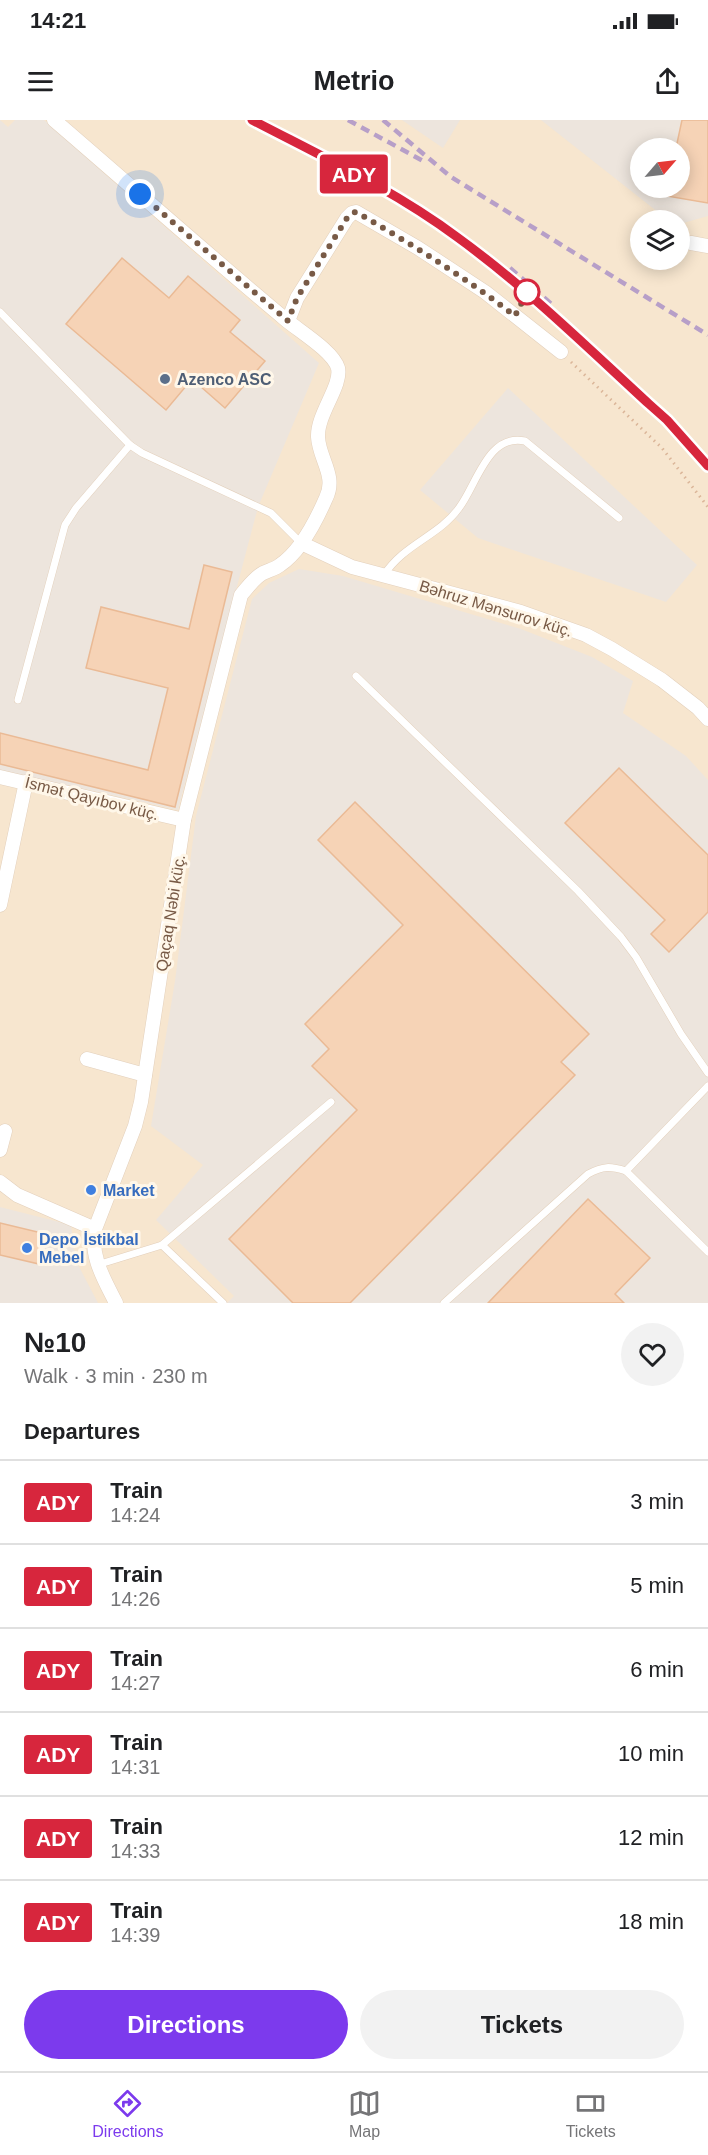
<!DOCTYPE html>
<html lang="en">
<head>
<meta charset="utf-8">
<style>
  body { margin:0; font-family:Helvetica,sans-serif; background:#f2f2f2; color:#202124; height:100vh; display:flex; flex-direction:column; font-size:22px; white-space:nowrap }
  * { box-sizing:border-box; margin:0 }
  p { font-size:20px; color:#757577 }
  .icon { flex:none; width:33px; height:33px; fill:none; stroke:currentColor; stroke-width:2; stroke-linecap:round; stroke-linejoin:round }
  .map { position:relative; height:1183px; overflow:hidden }
  .drawer { display:flex; flex-direction:column; background:#fff; flex:1 }
  .drawer>* { flex:none }
  .badge { padding:0 12px; border-radius:4px; font-size:21px; line-height:39px }
  .needle { width:39px; rotate:62deg }
  .buttons { position:absolute; left:630px; top:18px; display:grid; gap:12px }
  .buttons a { display:grid; place-items:center; width:60px; height:60px; border-radius:50%; background:#fff; box-shadow:0 3px 15px #0003; font-size:30px }
  .you { position:absolute; width:30px; height:30px; margin:-15px; border:4px solid #fff; border-radius:50%; background:#1a73e8; box-shadow:0 0 0 9px #1a73e833 }
  .map>.badge { position:absolute; translate:-50% -50%; box-shadow:0 0 0 3px #fff }
  h2 { padding:0 24px; font-size:22px; line-height:54px }
  .round { display:grid; place-items:center; flex:none; width:63px; height:63px; border-radius:32px; background:#f2f2f2 }
  .summary { display:flex; align-items:center; justify-content:space-between; height:102px; padding:0 24px }
  h1 { font-size:28px; font-weight:800; line-height:45px }
  .cta { display:flex; gap:12px; margin-top:auto; padding:12px 24px }
  .cta a { flex:1; height:69px; border-radius:36px; background:#7c3aed; color:#fff; font-size:24px; font-weight:800; line-height:69px; text-align:center }
  .cta a+a { background:#f2f2f2; color:#202124 }
  ul { padding:0; list-style:none }
  li { display:flex; align-items:center; gap:18px; height:84px; padding:0 24px; border-top:2px solid #e0e0e0 }
  li div { flex:1 }
  li b { display:block; font-size:22px }
  li em { font-style:normal }
  li .badge { min-width:66px; font-weight:700; text-align:center }
  .status { display:flex; justify-content:space-between; align-items:center; height:42px; padding:0 30px; background:#fff; direction:ltr }
  .status svg { height:16px; fill:currentColor }
  header { display:flex; justify-content:space-between; align-items:center; height:78px; padding:0 24px; background:#fff; font-size:27px; font-weight:800 }
  .tab-bar { display:flex; justify-content:space-around; align-items:center; height:84px; border-top:2px solid #e0e0e0; background:#fff; font-size:16px; color:#757577 }
  .tab-bar a { display:grid; justify-items:center; gap:3px }
  .tab-bar .active { color:#7c3aed }
  .map>svg:first-child { display:block }
  .residential { fill:#f7e6cf; fill-rule:evenodd }
  .industrial { fill:#ede5dd; fill-rule:evenodd }
  .building { fill:#f6d3b6; stroke:#eaba95; stroke-width:1.5 }
  .lines { fill:none; stroke-linecap:round; stroke-linejoin:round }
  .service-casing { stroke:#e3d0bc; stroke-width:8 }
  .minor-casing { stroke:#e3d0bc; stroke-width:15 }
  .path { stroke:#dbb699; stroke-width:3; stroke-dasharray:1.5 4.5; stroke-linecap:butt }
  .service { stroke:#fff; stroke-width:7 }
  .minor { stroke:#fff; stroke-width:14 }
  .rail { stroke:#b79fc8; stroke-width:4.5; stroke-dasharray:9 6; stroke-linecap:butt }
  .line-casing { stroke:#fff; stroke-width:14 }
  .line { stroke:#d7263d; stroke-width:9 }
  .walk { stroke:#785a46; stroke-width:6; stroke-dasharray:0 10.8 }
  .stop-dot { fill:#fff; stroke:#d7263d; stroke-width:3 }
  .service-dot { fill:#5c6f8a; stroke:#fff7e9; stroke-width:2 }
  .shop-dot { fill:#3f7fe0; stroke:#fff7e9; stroke-width:2 }
  .labels { text-anchor:middle; stroke-width:6; stroke-linejoin:round; paint-order:stroke }
  .service-label { font-size:16px; font-weight:bold; fill:#4e5e75; stroke:#fff7e9; text-anchor:start }
  .street-label { font-size:16px; fill:#785a46; stroke:#fff7e9 }
  .shop-label { font-size:16px; font-weight:bold; fill:#366cbe; stroke:#fff7e9; text-anchor:start }
</style>
</head>
<body>
<div class="status"><b>14:21</b><svg viewBox="0 0 49 12"><path d="M0 12V9h3v3zM5 12V6h3v6zM10 12V3h3v9zM15 12V0h3v12zM26 1h20v11H26zM47 4h2v5h-2z"/></svg></div>
<header><svg class="icon" aria-label="menu" viewBox="0 0 24 24"><path d="M4 6h16M4 12h16M4 18h16"/></svg>Metrio<svg class="icon" aria-label="share" viewBox="0 0 24 24"><path d="M12 15V3M7 8l5-5 5 5M5 13v7h14v-7"/></svg></header>
<div class="map">
<svg width="708" height="1183" viewBox="0 0 708 1183">
  <rect width="100%" height="100%" fill="#fef4e1"/>
  <path class="residential" d="M0 0H708V1183H0ZM640 28H680V68H640ZM640 100H680V140H640Z"/>
  <g class="industrial">
    <polygon points="0,0 8,7 15,0 44,0 319,243 258,387 178,690 0,650"/>
    <polygon points="402,0 460,0 443,28"/>
    <path d="M541 0H708V96L680 104V100H668ZM640 28H680V68H640Z"/>
    <polygon points="508,268 697,445 666,482 478,418 420,370"/>
    <polygon points="299,449 343,456 521,509 592,537 633,561 623,593 686,636 708,660 708,1183 227,1183 234,1176 156,1100 203,1045 151,1006 175,861 196,696 252,479 269,463"/>
    <polygon points="0,1087 71,1105 76,1141 98,1183 0,1183"/>
  </g>
  <g class="building">
    <polygon points="682,0 708,0 708,83 655,74 656,68 680,68 680,28 676,28"/>
    <polygon points="122,138 169,178 188,156 240,200 230,212 265,241 225,288 192,259 166,290 66,204"/>
    <polygon points="204,445 232,452 175,687 0,644 0,613 148,650 168,568 86,548 101,487 189,509"/>
    <polygon points="619,648 708,735 708,792 669,832 651,814 665,800 565,703"/>
    <polygon points="355,682 589,914 561,942 575,955 350,1183 293,1183 229,1119 357,990 312,946 329,929 305,904 403,805 318,720"/>
    <polygon points="588,1079 650,1138 615,1174 624,1183 488,1183"/>
    <polygon points="0,1103 46,1114 39,1144 0,1135"/>
  </g>
  <g class="lines">
    <defs>
      <g id="service">
        <polyline points="0,192 130,325 142,333 271,393 301,423"/>
        <path d="M384 455C404 424 439 416 459 388 477 364 488 313 525 321L619 398"/>
        <polyline points="356,556 578,771 621,817 636,837 681,914 708,953"/>
        <polyline points="18,580 65,405 76,388 130,325"/>
        <polyline points="626,1051 708,966"/>
        <polyline points="162,1125 331,982"/>
        <polyline points="97,1145 162,1125 223,1183"/>
        <path d="M444 1183 588 1054C603 1046 610 1046 626 1051L708 1132"/>
      </g>
      <g id="minor">
        <path d="M54 0C131 66 207 134 285 199 299 211 333 231 338 248 342 266 317 294 318 317 319 339 337 356 326 378 316 401 301 431 280 445 275 449 269 450 263 453 254 458 248 467 241 475L184 700 141 982 135 1006 95 1109C90 1137 104 1159 116 1183"/>
        <polyline points="691,123 708,126"/>
        <polyline points="288,201 297,178 347,98 352,93 356,92 418,128 485,172 561,232"/>
        <polyline points="301,423 352,447 521,492 586,515 612,529 662,560 698,588 708,599"/>
        <polyline points="0,657 184,700"/>
        <polyline points="0,785 26,662"/>
        <polyline points="87,939 145,955"/>
        <polyline points="0,1030 5,1011"/>
        <polyline points="0,1062 17,1075 95,1109"/>
      </g>
    </defs>
    <use href="#service" class="service-casing"/>
    <use href="#minor" class="minor-casing"/>
    <polyline class="path" points="571,242 662,328 708,387"/>
    <use href="#service" class="service"/>
    <use href="#minor" class="minor"/>
    <g class="rail">
      <polyline points="252,0 387,71 457,116 527,172 667,300 708,346"/>
      <polyline points="348,0 425,42"/>
      <polyline points="383,0 451,57 708,215"/>
      <polyline points="510,148 555,187"/>
    </g>
  </g>
  <g class="lines">
    <defs>
      <path id="line" d="M252 0C321 36 394 70 457 117 526 167 587 227 649 284L667 300 708 346"/>
    </defs>
    <use href="#line" class="line-casing"/>
    <use href="#line" class="line"/>
    <path class="walk" d="M140 74 288 201 297 178 347 98 352 93 356 92C411 124 465 157 515 196L527 172"/>
  </g>
  <circle class="stop-dot" cx="527" cy="172" r="12"/>
  <circle class="service-dot" cx="165" cy="259" r="6"/>
  <g class="shop-dot">
    <circle cx="91" cy="1070" r="6"/>
    <circle cx="27" cy="1128" r="6"/>
  </g>
  <g class="labels">
    <g class="service-label">
      <text x="177" y="265">Azenco ASC</text>
    </g>
    <g class="street-label">
      <text transform="translate(496 488) rotate(17)" y="6">Bəhruz Mənsurov küç.</text>
      <text transform="translate(92 678) rotate(14)" y="6">İsmət Qayıbov küç.</text>
      <text transform="translate(170 793) rotate(-81)" y="6">Qaçaq Nəbi küç.</text>
    </g>
    <g class="shop-label">
      <text x="103" y="1076">Market</text>
      <text x="39" y="1125">Depo İstikbal<tspan x="39" dy="18">Mebel</tspan></text>
    </g>
  </g>
</svg>
<div class="buttons">
<a><svg class="needle" viewBox="-14 -14 28 28"><path d="M0-13l5 13h-10z" fill="#e53935"/><path d="M0 13l5-13h-10z" fill="#757577"/></svg></a>
<a><svg class="icon" aria-label="layers" viewBox="0 0 24 24"><path d="M12 4l9 5-9 5-9-5zM3 14l9 5 9-5"/></svg></a>
</div>
<div class="you" style="left:140px;top:74px"></div>
<b class="badge" style="left:354px;top:54px;background:#d7263d;color:#fff">ADY</b>
</div>
<section class="drawer">
<div class="summary"><div><h1>№10</h1><p>Walk · 3 min · 230 m</p></div><a class="round"><svg class="icon" aria-label="heart" viewBox="0 0 24 24"><path d="M12 20l-8-8c-3-5 5-10 8-4 3-6 11-1 8 4z"/></svg></a></div>
<h2>Departures</h2>
<ul>
<li><span class="badge" style="background:#d7263d;color:#fff">ADY</span><div><b>Train</b><p>14:24</p></div><em>3 min</em></li>
<li><span class="badge" style="background:#d7263d;color:#fff">ADY</span><div><b>Train</b><p>14:26</p></div><em>5 min</em></li>
<li><span class="badge" style="background:#d7263d;color:#fff">ADY</span><div><b>Train</b><p>14:27</p></div><em>6 min</em></li>
<li><span class="badge" style="background:#d7263d;color:#fff">ADY</span><div><b>Train</b><p>14:31</p></div><em>10 min</em></li>
<li><span class="badge" style="background:#d7263d;color:#fff">ADY</span><div><b>Train</b><p>14:33</p></div><em>12 min</em></li>
<li><span class="badge" style="background:#d7263d;color:#fff">ADY</span><div><b>Train</b><p>14:39</p></div><em>18 min</em></li>
</ul>
<div class="cta"><a>Directions</a><a>Tickets</a></div>
</section>
<nav class="tab-bar">
<a class="active"><svg class="icon" aria-label="directions" viewBox="0 0 24 24"><path d="M12 3l9 9-9 9-9-9zM9 14v-3h6M13 9l2 2-2 2"/></svg>Directions</a>
<a><svg class="icon" aria-label="map" viewBox="0 0 24 24"><path d="M3 6l6-2 6 2 6-2v14l-6 2-6-2-6 2zM9 4v14M15 6v14"/></svg>Map</a>
<a><svg class="icon" aria-label="tickets" viewBox="0 0 24 24"><path d="M3 7h18v10H3zM15 7v10"/></svg>Tickets</a>
</nav>
</body>
</html>
